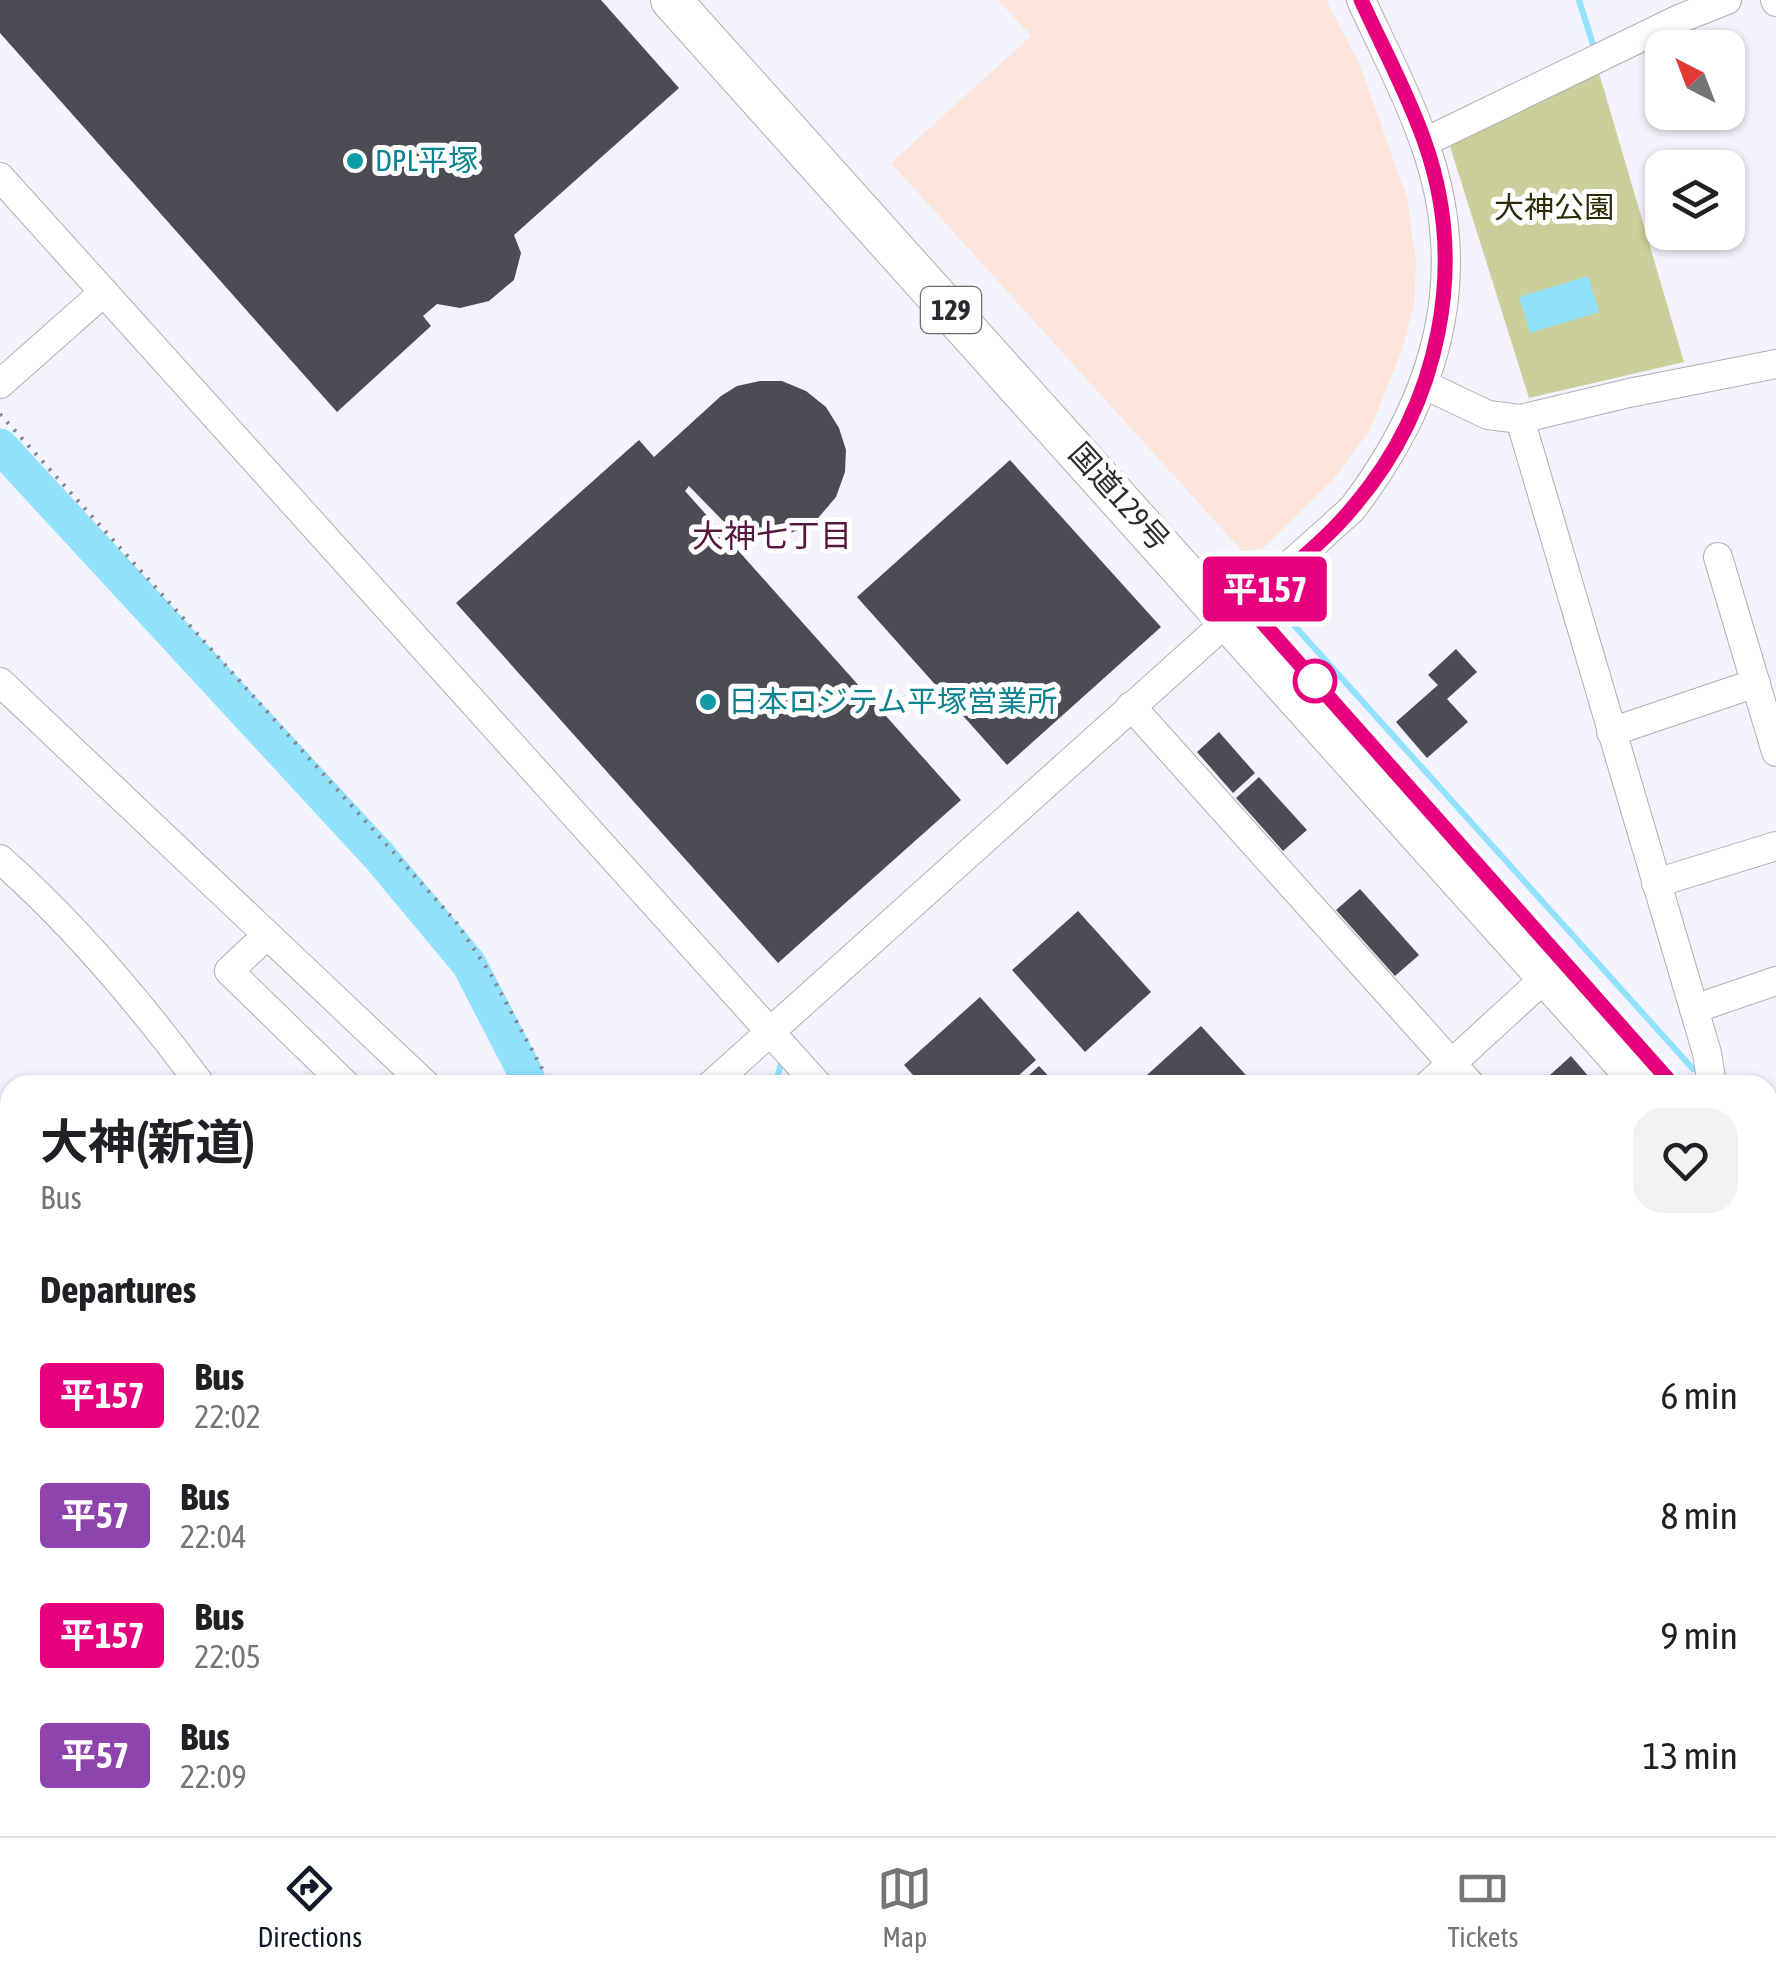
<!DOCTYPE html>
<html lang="en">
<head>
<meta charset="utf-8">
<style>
  body { margin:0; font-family:"Asap Condensed","Noto Sans JP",sans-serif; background:#f2f2f2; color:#202124; height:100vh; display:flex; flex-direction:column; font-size:38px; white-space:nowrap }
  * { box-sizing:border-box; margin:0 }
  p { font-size:32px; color:#757577 }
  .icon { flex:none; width:55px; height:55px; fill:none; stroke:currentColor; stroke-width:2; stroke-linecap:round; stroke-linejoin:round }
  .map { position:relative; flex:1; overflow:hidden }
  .details { position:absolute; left:0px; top:1075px; width:1778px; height:762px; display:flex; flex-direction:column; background:#fff; border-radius:30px 30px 0 0; box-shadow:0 2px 8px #0004 }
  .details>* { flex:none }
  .badge { padding:0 20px; border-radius:8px; font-size:35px; line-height:65px }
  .needle { width:65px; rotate:318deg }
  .buttons { position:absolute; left:1645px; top:30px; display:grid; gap:20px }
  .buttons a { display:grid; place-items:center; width:100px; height:100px; border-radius:20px; background:#fff; box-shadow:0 2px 8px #0004; font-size:50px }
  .map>.badge { position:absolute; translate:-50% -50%; box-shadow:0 0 0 5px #fff }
  h2 { padding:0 40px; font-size:38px; line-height:90px }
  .round { display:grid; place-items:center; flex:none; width:105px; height:105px; border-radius:30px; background:#f2f2f2 }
  .summary { display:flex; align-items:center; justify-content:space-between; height:170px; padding:0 40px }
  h1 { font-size:48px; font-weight:700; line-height:75px }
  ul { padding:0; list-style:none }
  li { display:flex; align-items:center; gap:30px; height:120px; padding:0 40px }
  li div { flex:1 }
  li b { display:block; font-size:38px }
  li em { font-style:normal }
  li .badge { min-width:110px; font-weight:700; text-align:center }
  .tabs { display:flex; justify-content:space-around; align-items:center; height:140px; border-top:2px solid #e0e0e0; background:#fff; font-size:28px; color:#757577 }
  .tabs a { display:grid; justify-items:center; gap:5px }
  .tabs .selected { color:#111827 }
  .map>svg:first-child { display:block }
  .commercial { fill:#fce4da }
  .green { fill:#cbcf9b }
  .water { fill:#92e1fd }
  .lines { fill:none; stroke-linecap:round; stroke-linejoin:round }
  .stream { stroke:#92e1fd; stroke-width:6 }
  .river { stroke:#92e1fd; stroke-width:35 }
  .building { fill:#4c4d54 }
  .minor-casing { stroke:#aeafb7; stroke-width:30 }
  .highway-casing { stroke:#aeafb7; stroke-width:42 }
  .path { stroke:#85868c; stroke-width:4; stroke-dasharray:2.5 8; stroke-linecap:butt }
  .minor { stroke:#fff; stroke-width:28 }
  .highway { stroke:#fff; stroke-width:40 }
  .line-casing { stroke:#fff; stroke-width:22 }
  .line { stroke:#e6007e; stroke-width:15 }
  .culture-dot { fill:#0f9aa8; stroke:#fff; stroke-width:4 }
  .stop-dot { fill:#fff; stroke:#e6007e; stroke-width:5 }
  .labels { text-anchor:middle; stroke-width:10; stroke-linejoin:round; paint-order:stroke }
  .shield { fill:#fff; stroke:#6a6a6d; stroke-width:2.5 }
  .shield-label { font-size:28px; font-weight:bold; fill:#2a2a2e }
  .culture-label { font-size:30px; fill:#0d838f; stroke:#fff; text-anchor:start }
  .park-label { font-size:30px; fill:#2c2d07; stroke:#fff }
  .street-label { font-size:30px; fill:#2a2a2e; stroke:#fff }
  .neighbourhood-label { font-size:32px; fill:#551940; stroke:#fff }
</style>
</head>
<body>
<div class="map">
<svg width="1776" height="1836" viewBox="0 0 1776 1836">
  <rect width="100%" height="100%" fill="#f2f3fc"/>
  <polygon class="commercial" points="998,0 1326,0 1359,63 1407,198 1416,262 1414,304 1402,350 1370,430 1333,480 1262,549 1242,551 891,163 1031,36"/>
  <polygon class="green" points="1599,73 1684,362 1529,398 1449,143"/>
  <polygon class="water" points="1588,276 1599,312 1530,333 1519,297"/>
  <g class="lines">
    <g class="stream">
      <polyline points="1579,0 1595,51"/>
      <polyline points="1283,613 1693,1069"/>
      <polyline points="775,1085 781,1064"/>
      <polyline points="1400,1828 1407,1836"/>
    </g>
    <g class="river">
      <polyline points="0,446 379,856 469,964 526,1074 529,1085"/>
      <polyline points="704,1828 709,1836"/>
    </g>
  </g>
  <g class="building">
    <polygon points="0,0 601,0 679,88 514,235 521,253 514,280 489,301 460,308 437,304 423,316 431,326 337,412 0,33"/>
    <polygon points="760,381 782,381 806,391 826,407 839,428 846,450 845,472 836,497 813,524 783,536 752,536 727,525 689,486 685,491 961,800 778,963 456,603 639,440 654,457 721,396 737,386"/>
    <polygon points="1010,460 1161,627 1007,765 857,597"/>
    <polygon points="1456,649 1477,672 1447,699 1468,722 1427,758 1396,722 1438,685 1428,675"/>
    <polygon points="1219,732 1255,773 1233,793 1197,752"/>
    <polygon points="1259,777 1307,830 1283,851 1236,798"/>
    <polygon points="1360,889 1419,955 1395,976 1336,910"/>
    <polygon points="1078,911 1151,992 1085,1052 1012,970"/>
    <polygon points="980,997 1036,1060 1008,1085 922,1085 904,1065"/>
    <polygon points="1201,1026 1255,1085 1136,1085"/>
    <polygon points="1571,1056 1596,1085 1539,1085"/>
    <polygon points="1039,1066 1057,1085 1018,1085"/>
  </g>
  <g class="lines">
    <defs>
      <g id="minor">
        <polyline points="1775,0 1776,2"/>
        <polyline points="1425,142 1679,19 1727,0"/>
        <polyline points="0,177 818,1085"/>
        <polyline points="0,384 104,292"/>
        <polyline points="1425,385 1488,415 1520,419 1629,393 1776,364"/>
        <polyline points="1520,419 1707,1053 1712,1085"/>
        <polyline points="1718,557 1776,752"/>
        <polyline points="0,682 426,1085"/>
        <polyline points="1131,706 1471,1085"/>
        <polyline points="1611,732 1756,683"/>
        <path d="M0 859C76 926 141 1004 201 1085"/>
        <polyline points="1656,883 1776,846"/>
        <polyline points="267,935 229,971 346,1085"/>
        <polyline points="1694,1009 1776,981"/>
        <path d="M711 1085 1352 509C1437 398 1473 274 1423 139 1406 91 1382 46 1361 0"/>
        <polyline points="1428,1085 1547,976"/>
        <polyline points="0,1289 10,1301"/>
        <polyline points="1768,1416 1776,1425"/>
        <polyline points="1768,1505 1776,1497"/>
        <polyline points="0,1555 10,1567"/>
        <polyline points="0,1671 10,1663"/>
        <polyline points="1477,1828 1483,1836"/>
        <polyline points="399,1836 410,1828"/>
      </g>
      <g id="highway">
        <polyline points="671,0 1644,1085"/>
        <polyline points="1768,1223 1776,1233"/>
      </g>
    </defs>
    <use href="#minor" class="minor-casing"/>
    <use href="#highway" class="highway-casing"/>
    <g class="path">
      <polyline points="0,414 456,922 490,973 551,1085"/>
      <polyline points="219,1828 225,1836"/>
      <polyline points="680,1828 684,1836"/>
      <polyline points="731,1828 735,1836"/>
      <polyline points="806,1828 810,1836"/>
      <polyline points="1243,1828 1250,1836"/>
      <polyline points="1399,1836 1408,1828"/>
    </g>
    <use href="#minor" class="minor"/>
    <use href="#highway" class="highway"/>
  </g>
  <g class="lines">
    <defs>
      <path id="line" d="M1361 0C1382 46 1407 92 1424 140 1469 265 1440 405 1354 506 1324 543 1283 573 1247 605L1673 1085"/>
    </defs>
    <use href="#line" class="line-casing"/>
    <use href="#line" class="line"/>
  </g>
  <g class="culture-dot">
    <circle cx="355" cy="161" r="10"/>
    <circle cx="708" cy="702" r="10"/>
  </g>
  <circle class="stop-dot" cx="1315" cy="681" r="20"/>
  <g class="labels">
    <rect class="shield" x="921" y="287" width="60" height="46" rx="8"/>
    <g class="shield-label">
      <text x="951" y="320">129</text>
    </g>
    <g class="culture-label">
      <text x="375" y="171">DPL平塚</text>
      <text x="728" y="712">日本ロジテム平塚営業所</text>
    </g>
    <g class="park-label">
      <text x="1554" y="218">大神公園</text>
    </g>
    <g class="street-label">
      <text transform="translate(1119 497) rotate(48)" y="10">国道129号</text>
    </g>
    <g class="neighbourhood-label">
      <text x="772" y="547">大神七丁目</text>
    </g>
  </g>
</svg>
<div class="buttons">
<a><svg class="needle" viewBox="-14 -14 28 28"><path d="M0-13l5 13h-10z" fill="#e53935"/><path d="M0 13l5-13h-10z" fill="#757577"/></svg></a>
<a><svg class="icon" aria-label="layers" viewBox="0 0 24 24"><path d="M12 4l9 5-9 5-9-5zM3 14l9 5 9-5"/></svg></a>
</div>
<b class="badge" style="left:1265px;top:589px;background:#e6007e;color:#fff">平157</b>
<section class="details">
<div class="summary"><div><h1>大神(新道)</h1><p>Bus</p></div><a class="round"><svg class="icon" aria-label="heart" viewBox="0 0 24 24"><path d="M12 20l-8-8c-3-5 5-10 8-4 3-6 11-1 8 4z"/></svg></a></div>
<h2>Departures</h2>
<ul>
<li><span class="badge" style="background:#e6007e;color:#fff">平157</span><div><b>Bus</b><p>22:02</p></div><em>6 min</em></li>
<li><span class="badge" style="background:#8e44ad;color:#fff">平57</span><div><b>Bus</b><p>22:04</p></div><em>8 min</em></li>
<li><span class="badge" style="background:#e6007e;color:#fff">平157</span><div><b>Bus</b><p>22:05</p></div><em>9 min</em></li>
<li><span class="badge" style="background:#8e44ad;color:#fff">平57</span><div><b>Bus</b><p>22:09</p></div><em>13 min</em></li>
</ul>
</section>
</div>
<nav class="tabs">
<a class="selected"><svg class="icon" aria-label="directions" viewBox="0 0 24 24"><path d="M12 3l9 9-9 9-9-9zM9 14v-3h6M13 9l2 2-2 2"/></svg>Directions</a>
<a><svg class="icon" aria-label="map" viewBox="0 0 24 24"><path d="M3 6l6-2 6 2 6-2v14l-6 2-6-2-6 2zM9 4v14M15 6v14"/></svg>Map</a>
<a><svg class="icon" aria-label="tickets" viewBox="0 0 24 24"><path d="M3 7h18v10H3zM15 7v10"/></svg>Tickets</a>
</nav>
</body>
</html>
